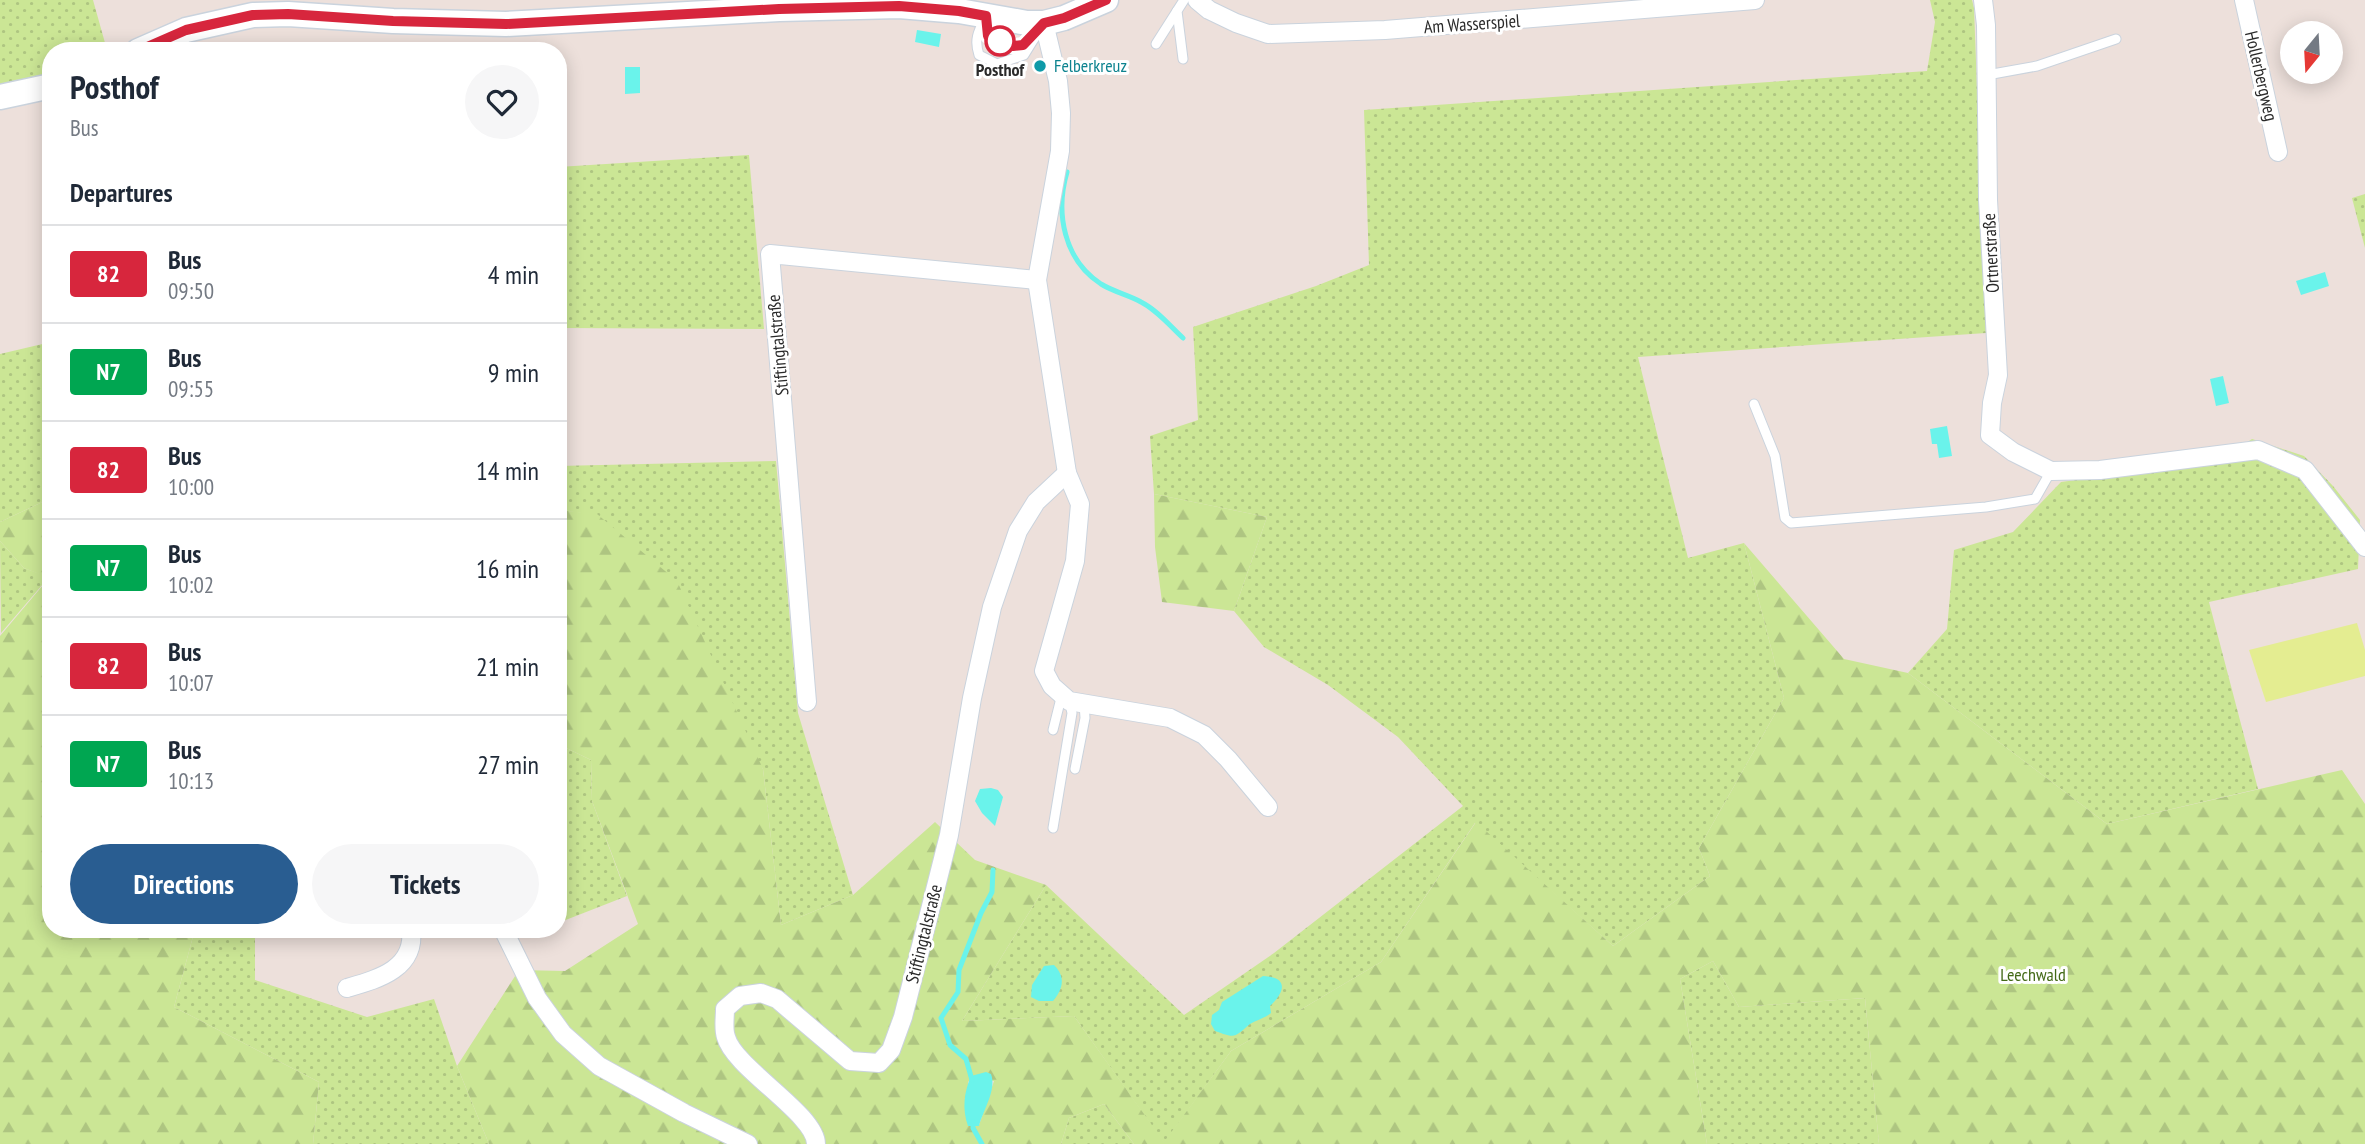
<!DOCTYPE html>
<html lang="en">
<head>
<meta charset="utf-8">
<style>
  body { margin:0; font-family:"PT Sans Narrow",sans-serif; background:#f6f6f7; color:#1f2937; height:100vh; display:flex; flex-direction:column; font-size:26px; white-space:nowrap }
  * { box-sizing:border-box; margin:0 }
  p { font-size:23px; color:#747a83 }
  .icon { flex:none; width:38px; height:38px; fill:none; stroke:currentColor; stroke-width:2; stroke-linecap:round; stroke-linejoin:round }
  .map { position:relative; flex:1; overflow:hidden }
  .drawer { position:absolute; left:42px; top:42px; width:525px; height:896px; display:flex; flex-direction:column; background:#fff; border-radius:28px; box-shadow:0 4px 18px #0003 }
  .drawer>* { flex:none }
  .badge { padding:0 14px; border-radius:5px; font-size:24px; line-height:46px }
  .needle { width:46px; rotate:198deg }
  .buttons { position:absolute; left:2280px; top:21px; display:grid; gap:14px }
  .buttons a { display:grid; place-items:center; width:63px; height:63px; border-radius:50%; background:#fff; box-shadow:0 4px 18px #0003; font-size:35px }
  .map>.badge { position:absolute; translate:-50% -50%; box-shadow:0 0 0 4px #fff }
  h2 { padding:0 28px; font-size:26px; line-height:63px }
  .round { display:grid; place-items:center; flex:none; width:74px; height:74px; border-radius:37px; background:#f6f6f7 }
  .summary { display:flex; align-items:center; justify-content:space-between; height:119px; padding:0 28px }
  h1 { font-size:33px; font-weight:700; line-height:52px }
  .button { display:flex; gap:14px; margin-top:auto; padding:14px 28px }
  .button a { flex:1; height:80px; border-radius:42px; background:#295d91; color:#fff; font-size:28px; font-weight:700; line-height:80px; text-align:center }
  .button a+a { background:#f6f6f7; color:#1f2937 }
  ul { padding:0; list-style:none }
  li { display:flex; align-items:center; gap:21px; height:98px; padding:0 28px; border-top:2px solid #e0e1e3 }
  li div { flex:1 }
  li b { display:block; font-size:26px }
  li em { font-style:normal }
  li .badge { min-width:77px; font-weight:700; text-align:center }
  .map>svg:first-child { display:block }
  .grass { fill:url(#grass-dots) }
  .forest { fill:url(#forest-firs); fill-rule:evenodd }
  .pitch { fill:#e4ed91 }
  .water { fill:#6af3eb }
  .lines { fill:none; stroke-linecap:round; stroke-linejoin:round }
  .stream { stroke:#6af3eb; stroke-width:5 }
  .lane-casing { stroke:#cad3dd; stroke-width:11 }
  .street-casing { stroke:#cad3dd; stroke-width:20 }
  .secondary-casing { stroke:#cad3dd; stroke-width:27 }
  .lane { stroke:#fff; stroke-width:9 }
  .street { stroke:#fff; stroke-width:18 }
  .secondary { stroke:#fff; stroke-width:24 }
  .line-casing { stroke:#fff; stroke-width:16 }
  .line { stroke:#d7263d; stroke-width:10 }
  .stop-dot { fill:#fff; stroke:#d7263d; stroke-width:3.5 }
  .culture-dot { fill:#0f9aa8; stroke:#fff; stroke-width:2.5 }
  .labels { text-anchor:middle; stroke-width:6; stroke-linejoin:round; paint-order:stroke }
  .street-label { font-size:18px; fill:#2a2a2a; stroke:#fff }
  .culture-label { font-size:18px; fill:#0d838f; stroke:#fff; text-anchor:start }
  .stop-label { font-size:18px; font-weight:bold; fill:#2a2a2a; stroke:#fff }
  .park-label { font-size:18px; fill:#436a17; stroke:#fff }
</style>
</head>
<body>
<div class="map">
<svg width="2365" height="1144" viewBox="0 0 2365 1144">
  <defs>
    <pattern id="grass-dots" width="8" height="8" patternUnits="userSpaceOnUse" patternTransform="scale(1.75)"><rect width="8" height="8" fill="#cbe695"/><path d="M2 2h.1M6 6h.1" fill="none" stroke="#aec581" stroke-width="1.8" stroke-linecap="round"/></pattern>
    <pattern id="forest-firs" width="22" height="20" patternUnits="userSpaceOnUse" patternTransform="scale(1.75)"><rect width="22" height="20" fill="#cbe695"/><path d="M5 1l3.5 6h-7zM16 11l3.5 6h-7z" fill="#aec581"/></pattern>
  </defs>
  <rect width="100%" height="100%" fill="#ede0db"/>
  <g class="grass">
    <polygon points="0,0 93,0 107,50 51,51 51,73 35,79 0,85"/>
    <polygon points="1930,0 1972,0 1974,8 1986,333 1638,357 1688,558 1744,543 1784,698 1699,848 1710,876 1613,946 1475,823 1381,962 1231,1051 1164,1143 1074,1016 962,1021 1046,885 1184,1015 1274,953 1463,806 1398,737 1328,685 1264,647 1234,611 1267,517 1154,494 1150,436 1198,420 1193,327 1316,286 1369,265 1364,110 1927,71 1935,22"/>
    <polygon points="749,155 764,329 558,328 558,167"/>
    <polygon points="2365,194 2365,248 2352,198"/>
    <polygon points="51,342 51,498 0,522 0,354"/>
    <polygon points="2252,439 2304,456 2333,486 2360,520 2358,569 2209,602 2258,789 2107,824 1908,673 1947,629 1954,550 2013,532 2061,482 2220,461"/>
    <polygon points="776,461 798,713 853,895 781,925 763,769 597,515 558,510 558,466"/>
    <polygon points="0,541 24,568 49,577 1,633"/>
    <polygon points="558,744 591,760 592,801 627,896 558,923"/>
    <polygon points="195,929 255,929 255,980 367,1017 434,999 457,1066 489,1144 313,1144 319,1082 174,1007"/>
    <polygon points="1713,961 1739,1007 1865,998 1879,1144 1707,1144 1680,979"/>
    <polygon points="1104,1104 1134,1144 1061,1144 1069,1118"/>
  </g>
  <g class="forest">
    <polygon points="1154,494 1267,517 1234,611 1162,602 1155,547"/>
    <polygon points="51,498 51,929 195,929 174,1007 319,1082 313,1144 0,1144 0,636 49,578 24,568 0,541 0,522"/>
    <path d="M558 510 597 514 677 581 763 769 781 925 853 895 935 822 975 860 1046 885 962 1021 1074 1016 1164 1142 1231 1051 1381 962 1476 822 1613 946 1710 876 1699 848 1784 698 1744 543 1844 659 1908 673 2107 824 2342 770 2365 804V1144H1879L1865 998 1739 1007 1713 961 1680 979 1707 1144H1134L1104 1104 1069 1118 1061 1144H489L457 1066 519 970 565 971 638 924 592 801 591 760 558 744ZM971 1079 994 1081 979 1125 968 1082Z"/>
  </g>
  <polygon class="pitch" points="2357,623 2365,650 2365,676 2266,702 2249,650"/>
  <g class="water">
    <polygon points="917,30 941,34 939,47 915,42"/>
    <polygon points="625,67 640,67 640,93 625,94"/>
    <polygon points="2325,272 2329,286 2301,295 2296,281"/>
    <polygon points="2223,376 2229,403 2216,406 2210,379"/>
    <polygon points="1947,426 1952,456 1939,458 1937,444 1932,444 1930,429"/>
    <polygon points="991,788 998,790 1003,797 995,826 982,813 975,801 980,789"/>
    <path d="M1054 965C1066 977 1063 989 1053 1001H1039L1031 997 1032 985 1044 966Z"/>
    <path d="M1263 976C1289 977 1285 992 1270 1006L1271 1013C1265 1018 1257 1020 1250 1024 1234 1037 1237 1039 1215 1031L1211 1024 1212 1015 1219 1010 1222 1002Z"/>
    <path d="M986 1072 991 1074C997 1090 983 1110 979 1126H968C962 1109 964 1092 971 1076Z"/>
  </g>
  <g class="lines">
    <g class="stream">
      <path d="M1067 172C1055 213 1064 260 1101 284 1114 292 1129 295 1141 302 1157 310 1170 326 1183 338"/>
      <polyline points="972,1080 966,1059 950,1045 941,1018 958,992 959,970 981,913 992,892 993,870"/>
      <polyline points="973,1122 973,1128 982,1144"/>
    </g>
    <defs>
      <g id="lane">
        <path d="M985 18C978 32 974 40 979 55L997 64 1024 55 1042 26"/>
        <polyline points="986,18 988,36 1013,46 1023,45 1031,37"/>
        <polyline points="1156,44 1177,11"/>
        <polyline points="1183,59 1177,11 1184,0"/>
        <polyline points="1987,75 2037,66 2116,39"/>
        <polyline points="1754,404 1775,456 1785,518 1791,523 1986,507 2035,499 2051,471"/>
        <polyline points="1053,730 1062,694"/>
        <polyline points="1075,769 1085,718 1084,703"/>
        <polyline points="1053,828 1072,713 1069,701"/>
      </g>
      <g id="street">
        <polyline points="1197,0 1209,10 1236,23 1268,34 1385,30 1755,0"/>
        <polyline points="1983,0 1986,25 1988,200 1998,375 1992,403 1990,435 2013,452 2051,471 2100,470 2258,450 2305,470 2365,547"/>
        <polyline points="2244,0 2278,152"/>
        <polyline points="1044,23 1058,81 1061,113 1060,151 1037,280 1067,473 1080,504 1075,561 1044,671 1052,686 1069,701 1170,718 1204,735 1228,759 1268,807"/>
        <polyline points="807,702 770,254 1037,280"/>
        <polyline points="503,929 537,998 563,1034 599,1066 684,1113 748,1144"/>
        <path d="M347 988C378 979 416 969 411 929"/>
        <path d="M816 1144C816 1114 734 1068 726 1037 723 1029 725 1018 725 1009L740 996 761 993 777 999 850 1061 879 1063 891 1050 903 1017 922 942 949 835 972 698 992 607 1018 531 1036 502 1067 473"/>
      </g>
      <g id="secondary">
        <polyline points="138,51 186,30 253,15 288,14 393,21 506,24 779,9 899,6 959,11 1027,23 1044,23 1064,18 1106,0"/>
        <polyline points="0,97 51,86"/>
      </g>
    </defs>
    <use href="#lane" class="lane-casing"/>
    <use href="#street" class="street-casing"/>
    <use href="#secondary" class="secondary-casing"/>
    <use href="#lane" class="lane"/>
    <use href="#street" class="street"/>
    <use href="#secondary" class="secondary"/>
  </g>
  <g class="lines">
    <defs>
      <polyline id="line" points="138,51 186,30 253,15 288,14 393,21 506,24 779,9 899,6 959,11 986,16 988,36 1013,46 1023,45 1044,23 1064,18 1106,0"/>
    </defs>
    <use href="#line" class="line-casing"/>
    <use href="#line" class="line"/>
  </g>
  <circle class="stop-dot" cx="1000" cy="41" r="14"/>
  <circle class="culture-dot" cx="1040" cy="66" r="7"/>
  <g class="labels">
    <g class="street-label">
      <text transform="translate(1472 24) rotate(-4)" y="6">Am Wasserspiel</text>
      <text transform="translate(2261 76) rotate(77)" y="6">Hollerbergweg</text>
      <text transform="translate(1991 253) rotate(-93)" y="6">Ortnerstraße</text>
      <text transform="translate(778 345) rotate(-95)" y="6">Stiftingtalstraße</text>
      <text transform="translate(924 934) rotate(-76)" y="6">Stiftingtalstraße</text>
    </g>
    <g class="culture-label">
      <text x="1054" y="72">Felberkreuz</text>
    </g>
    <g class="stop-label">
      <text x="1000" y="76">Posthof</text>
    </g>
    <g class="park-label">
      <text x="2033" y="981">Leechwald</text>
    </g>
  </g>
</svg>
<div class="buttons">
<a><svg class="needle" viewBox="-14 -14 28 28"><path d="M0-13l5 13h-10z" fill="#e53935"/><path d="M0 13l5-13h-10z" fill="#747a83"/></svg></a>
</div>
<section class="drawer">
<div class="summary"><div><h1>Posthof</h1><p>Bus</p></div><a class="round"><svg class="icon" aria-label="heart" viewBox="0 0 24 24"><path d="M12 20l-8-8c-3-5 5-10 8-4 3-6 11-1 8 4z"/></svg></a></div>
<h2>Departures</h2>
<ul>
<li><span class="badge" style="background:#d7263d;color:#fff">82</span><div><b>Bus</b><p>09:50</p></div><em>4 min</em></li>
<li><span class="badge" style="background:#00a651;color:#fff">N7</span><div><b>Bus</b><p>09:55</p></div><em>9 min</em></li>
<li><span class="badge" style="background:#d7263d;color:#fff">82</span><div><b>Bus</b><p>10:00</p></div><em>14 min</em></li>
<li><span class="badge" style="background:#00a651;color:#fff">N7</span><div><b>Bus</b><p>10:02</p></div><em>16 min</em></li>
<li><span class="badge" style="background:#d7263d;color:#fff">82</span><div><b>Bus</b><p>10:07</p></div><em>21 min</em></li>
<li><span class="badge" style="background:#00a651;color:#fff">N7</span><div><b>Bus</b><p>10:13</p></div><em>27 min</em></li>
</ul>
<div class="button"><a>Directions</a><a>Tickets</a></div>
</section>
</div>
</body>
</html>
